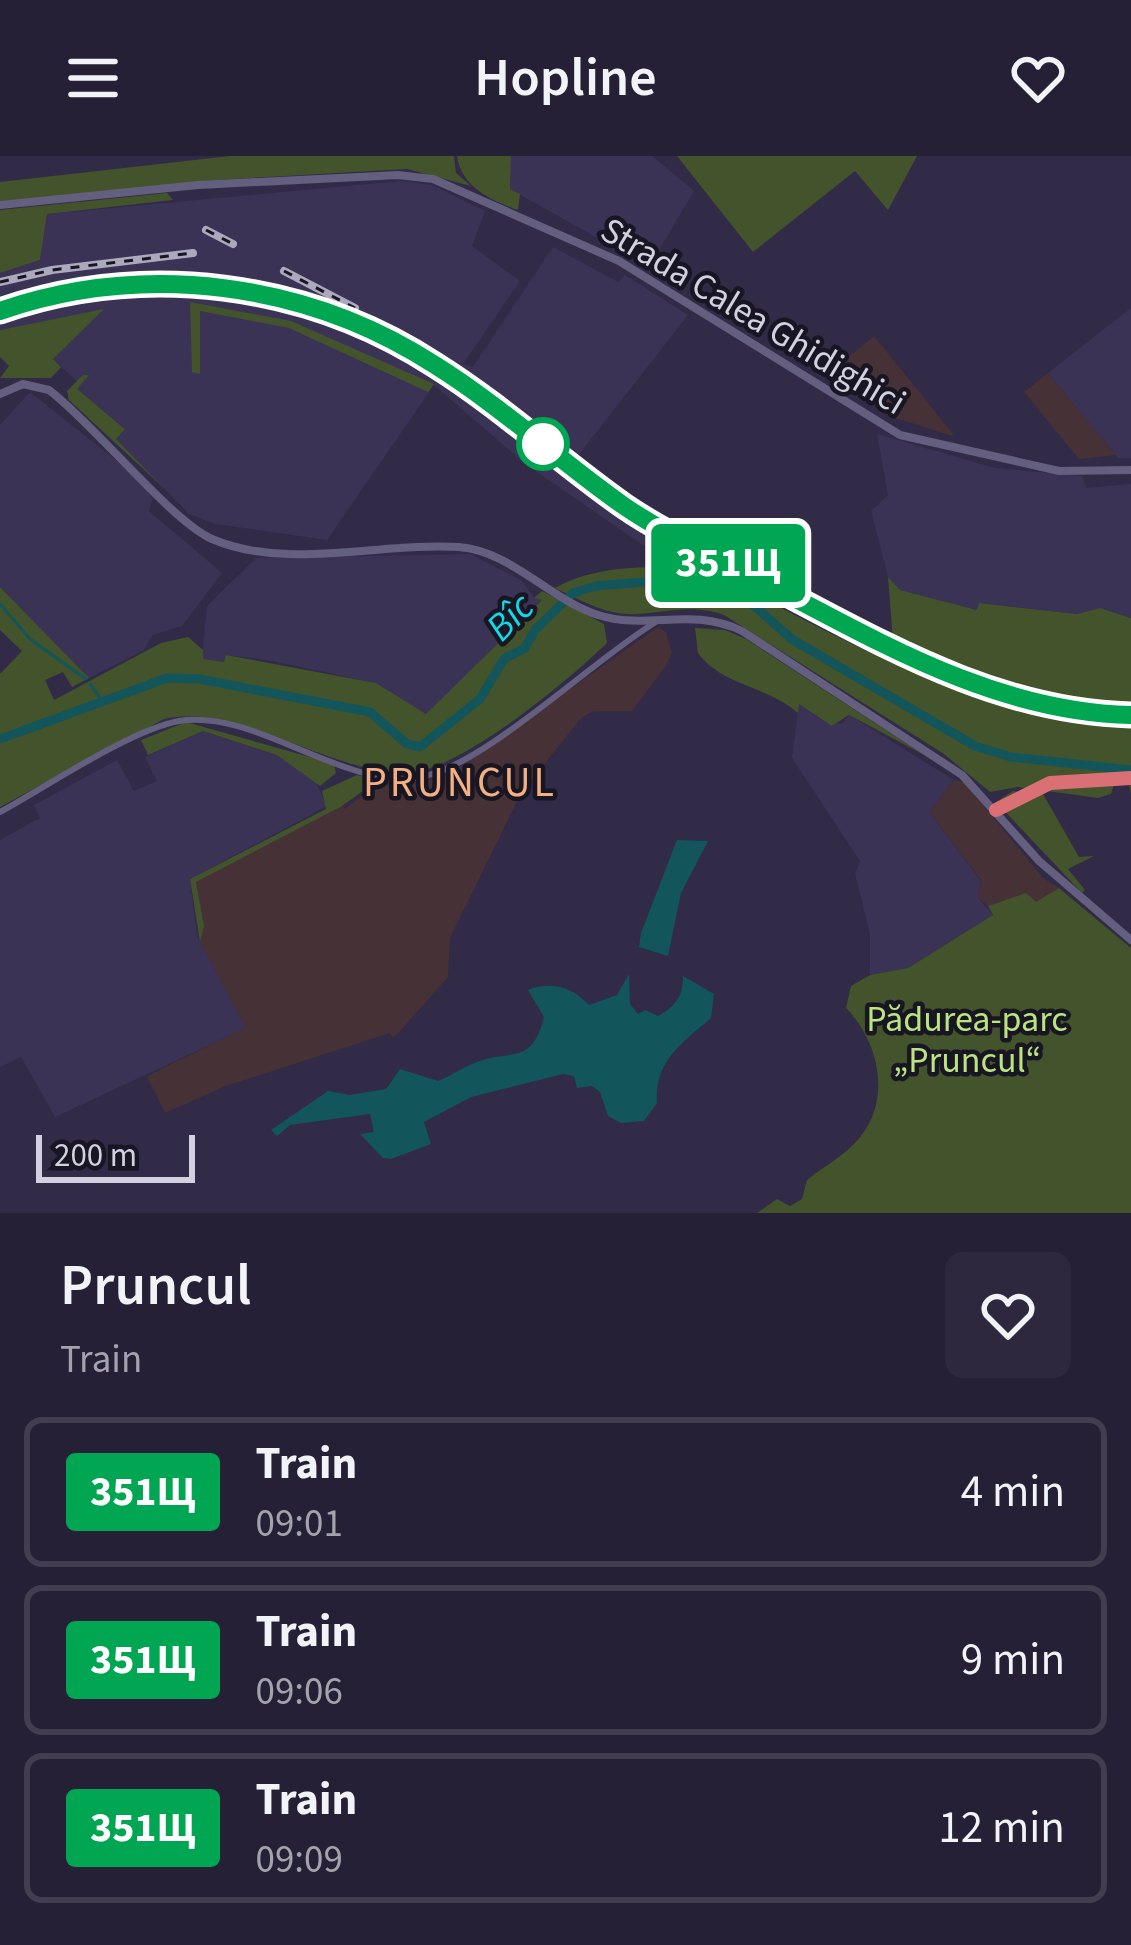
<!DOCTYPE html>
<html lang="en">
<head>
<meta charset="utf-8">
<style>
  body { margin:0; font-family:"Source Sans 3",sans-serif; background:#2d283d; color:#f1f3f6; height:100vh; display:flex; flex-direction:column; font-size:45px; white-space:nowrap }
  * { box-sizing:border-box; margin:0 }
  p { font-size:39px; color:#a3a3ad }
  .icon { flex:none; width:66px; height:66px; fill:none; stroke:currentColor; stroke-width:2; stroke-linecap:round; stroke-linejoin:round }
  .map { position:relative; height:1057px; overflow:hidden }
  .details { display:flex; flex-direction:column; background:#252035; flex:1 }
  .details>* { flex:none }
  .badge { padding:0 24px; border-radius:9px; font-size:42px; line-height:78px }
  .scale { position:absolute; left:36px; bottom:30px; width:159px; box-sizing:border-box; padding-left:12px; border:6px solid #d2d0e1; border-top:0; font-size:33px; line-height:42px; white-space:nowrap; color:#d2d0e1; -webkit-text-stroke:9px #181622; paint-order:stroke }
  .map>.badge { position:absolute; translate:-50% -50%; box-shadow:0 0 0 6px #fff }
  .round { display:grid; place-items:center; flex:none; width:126px; height:126px; border-radius:18px; background:#2d283d }
  .summary { display:flex; align-items:center; justify-content:space-between; height:204px; padding:0 60px }
  h1 { font-size:57px; font-weight:600; line-height:90px }
  ul { padding:0; list-style:none }
  li { display:flex; align-items:center; gap:36px; height:150px; margin:0 24px 18px; padding:0 36px; border:6px solid #423e50; border-radius:18px }
  li div { flex:1 }
  li b { display:block; font-size:45px }
  li em { font-style:normal }
  li .badge { min-width:132px; font-weight:700; text-align:center }
  header { display:flex; justify-content:space-between; align-items:center; height:156px; padding:0 60px; background:#252035; font-size:54px; font-weight:600 }
  .map>svg:first-child { display:block }
  .commercial { fill:#453136 }
  .built { fill:#3a3355 }
  .green { fill:#43532b }
  .water { fill:#12555b }
  .lines { fill:none; stroke-linecap:round; stroke-linejoin:round }
  .stream { stroke:#12555b; stroke-width:3 }
  .river { stroke:#12555b; stroke-width:9 }
  .minor { stroke:#645f7e; stroke-width:6 }
  .tertiary { stroke:#645f7e; stroke-width:8 }
  .trunk { stroke:#da7075; stroke-width:14 }
  .rail-casing { stroke:#aca9bd; stroke-width:8 }
  .rail { stroke:#181622; stroke-width:3; stroke-dasharray:9; stroke-linecap:butt }
  .line-casing { stroke:#fff; stroke-width:27 }
  .line { stroke:#00a651; stroke-width:18 }
  .stop-dot { fill:#fff; stroke:#00a651; stroke-width:6 }
  .labels { text-anchor:middle; stroke-width:9; stroke-linejoin:round; paint-order:stroke }
  .street-label { font-size:36px; fill:#d2d0e1; stroke:#181622 }
  .park-label { font-size:36px; fill:#bbe47f; stroke:#181622 }
  .water-label { font-size:39px; font-style:italic; fill:#0fdae9; stroke:#181622 }
  .quarter-label { font-size:42px; letter-spacing:3px; fill:#f4af83; stroke:#181622 }
</style>
</head>
<body>
<header><svg class="icon" aria-label="menu" viewBox="0 0 24 24"><path d="M4 6h16M4 12h16M4 18h16"/></svg>Hopline<svg class="icon" aria-label="heart" viewBox="0 0 24 24"><path d="M12 20l-8-8c-3-5 5-10 8-4 3-6 11-1 8 4z"/></svg></header>
<div class="map">
<svg width="1131" height="1057" viewBox="0 0 1131 1057">
  <rect width="100%" height="100%" fill="#312b47"/>
  <g class="commercial">
    <polygon points="874,180 953,278 952,280 880,257 841,207"/>
    <polygon points="1048,217 1116,299 1079,303 1024,236"/>
    <polygon points="658,471 666,476 672,497 665,511 632,555 594,555 582,561 521,637 450,782 448,821 401,874 393,882 390,877 226,930 165,957 147,920 245,872 200,786 203,770 196,726 340,648 345,653 373,631 447,620"/>
    <polygon points="954,624 965,627 1043,722 1059,732 1054,739 1035,747 1026,737 988,750 978,742 981,724 929,656"/>
  </g>
  <g class="built">
    <polygon points="511,0 652,0 694,35 649,111 510,33"/>
    <polygon points="401,25 432,29 485,55 472,90 520,125 463,208 473,211 553,91 618,126 625,119 688,159 577,301 634,346 697,387 963,517 1068,549 1131,553 1131,570 1067,565 989,544 857,485 672,391 663,403 524,307 434,229 327,384 215,368 189,358 116,283 125,272 76,233 80,228 53,203 101,155 0,174 0,117 40,104 47,58"/>
    <polygon points="1131,152 1131,302 1118,302 1048,217"/>
    <polygon points="30,236 118,306 153,342 149,355 222,417 182,470 152,479 144,494 89,522 0,431 0,269"/>
    <polygon points="877,278 995,312 1082,320 1086,332 1131,328 1131,462 1100,452 1077,458 980,447 978,454 900,434 888,421 871,355 888,339"/>
    <polygon points="470,398 521,424 535,443 544,442 426,559 375,527 273,505 227,499 224,506 202,503 207,450 256,402"/>
    <polygon points="799,548 824,565 842,568 849,559 954,624 929,656 981,725 978,742 993,759 908,812 870,819 870,778 855,718 860,705 792,602"/>
    <polygon points="203,575 277,599 314,622 327,650 190,723 197,780 246,872 55,961 21,901 0,911 0,684 40,662 34,649 117,604 134,635 157,625 145,601"/>
  </g>
  <g class="green">
    <polygon points="230,0 454,0 456,17 471,30 407,13 217,24 0,46 0,26"/>
    <path d="M457 0H511L510 33 520 38 518 54C492 45 461 31 457 0Z"/>
    <polygon points="677,0 917,0 888,54 855,15 753,96"/>
    <polygon points="167,37 173,44 47,58 40,104 0,117 0,54"/>
    <polygon points="190,146 291,165 434,228 428,236 289,172 200,155 200,218 192,216"/>
    <polygon points="104,153 53,203 61,211 51,222 0,222 9,210 0,201 0,174"/>
    <polygon points="83,219 89,219 77,233 125,273 116,283 166,334 69,244 67,235"/>
    <path d="M671 390C800 465 981 566 1131 570V638L1129 628H1114L1111 638 1098 642 1018 631 990 636 944 598 724 459C692 448 669 456 637 458 607 460 580 444 555 432 585 415 622 411 657 411Z"/>
    <path d="M888 421 900 434 977 454 979 447 1077 458 1100 452 1131 462V553C1047 555 968 519 893 485Z"/>
    <path d="M0 431 89 522 72 531 63 516 45 524 54 544 161 487 188 481 203 494V503L224 506 226 499 376 527 426 558 542 444 534 442 542 435 604 468 607 487C569 524 459 616 407 617 361 617 315 594 272 580 237 568 202 554 164 563L0 651V518L22 495 0 474Z"/>
    <path d="M695 472 725 474 746 483 924 599 849 559 832 570 799 548 798 557C768 530 722 530 698 497Z"/>
    <polygon points="186,566 334,608 336,617 320,630 277,599 203,575 148,599 141,584"/>
    <polygon points="357,619 378,624 342,650 196,726 204,770 200,786 190,723 326,653 322,635"/>
    <polygon points="1013,635 1043,638 1079,701 1094,700 1068,713 1085,734 1082,737 996,646"/>
    <path d="M1059 732 1131 792V1057H757L777 1043 790 1050 802 1043 807 1024C821 1012 839 1003 852 990 894 950 881 888 846 852L851 830 870 819 908 812 993 759 988 750 1026 737 1036 746Z"/>
  </g>
  <g class="water">
    <polygon points="677,684 708,685 681,737 668,800 639,791 641,777"/>
    <path d="M629 818 630 848 638 858 645 854 658 860C676 850 683 841 683 820L714 838 711 862C682 887 654 905 657 947L644 965 621 967 608 960 600 936 592 930 577 932 574 920 563 918 471 941 424 966 431 988 391 1003 383 1002 360 978 374 976 370 958 290 969 277 980 271 974 328 935 350 939 386 933 400 913 438 925C451 920 460 913 472 908 508 891 531 913 544 861L528 834C552 825 572 831 589 849L617 839Z"/>
  </g>
  <g class="lines">
    <g class="stream">
      <polyline points="0,448 30,483 86,523"/>
      <polyline points="90,528 104,547"/>
    </g>
    <polyline class="river" points="0,583 167,522 199,523 370,556 407,588 420,591 480,543 504,503 525,492 535,474 573,437 596,430 702,421 734,432 793,484 975,590 1011,601 1131,614"/>
    <path class="minor" d="M0 656C46 631 130 574 179 565 257 552 347 638 425 620 489 606 596 501 659 464"/>
    <g class="tertiary">
      <polyline points="0,49 198,29 398,19 433,23 619,105 900,279 1059,315 1131,314"/>
      <path d="M0 238 23 228 49 234C94 268 170 364 212 383 286 415 381 386 459 391 511 395 549 443 598 459 649 475 689 450 742 475L962 619 1039 705 1131 784"/>
    </g>
    <polyline class="trunk" points="996,654 1050,627 1131,622"/>
    <defs>
      <g id="rail">
        <polyline points="206,74 233,88"/>
        <polyline points="284,115 355,152"/>
        <polyline points="0,126 52,114 193,97"/>
        <path d="M0 155C149 105 312 127 443 214 506 255 562 307 624 350 672 382 725 405 776 432 890 491 999 555 1131 559"/>
      </g>
    </defs>
    <use href="#rail" class="rail-casing"/>
    <use href="#rail" class="rail"/>
  </g>
  <g class="lines">
    <defs>
      <path id="line" d="M0 155C145 105 307 126 435 209 502 251 560 305 624 350 669 381 720 402 768 428 883 488 997 556 1131 559"/>
    </defs>
    <use href="#line" class="line-casing"/>
    <use href="#line" class="line"/>
  </g>
  <circle class="stop-dot" cx="543" cy="288" r="24"/>
  <g class="labels">
    <g class="street-label">
      <text transform="translate(754 159) rotate(31)" y="13">Strada Calea Ghidighici</text>
    </g>
    <g class="park-label">
      <text x="967" y="875">Pădurea-parc<tspan x="967" dy="41">„Pruncul“</tspan></text>
    </g>
    <g class="water-label">
      <text transform="translate(509 460) rotate(-45)" y="14">Bîc</text>
    </g>
    <g class="quarter-label">
      <text x="460" y="640">PRUNCUL</text>
    </g>
  </g>
</svg>
<div class="scale">200 m</div>
<b class="badge" style="left:728px;top:407px;background:#00a651;color:#fff">351Щ</b>
</div>
<section class="details">
<div class="summary"><div><h1>Pruncul</h1><p>Train</p></div><a class="round"><svg class="icon" aria-label="heart" viewBox="0 0 24 24"><path d="M12 20l-8-8c-3-5 5-10 8-4 3-6 11-1 8 4z"/></svg></a></div>
<ul>
<li><span class="badge" style="background:#00a651;color:#fff">351Щ</span><div><b>Train</b><p>09:01</p></div><em>4 min</em></li>
<li><span class="badge" style="background:#00a651;color:#fff">351Щ</span><div><b>Train</b><p>09:06</p></div><em>9 min</em></li>
<li><span class="badge" style="background:#00a651;color:#fff">351Щ</span><div><b>Train</b><p>09:09</p></div><em>12 min</em></li>
</ul>
</section>
</body>
</html>
